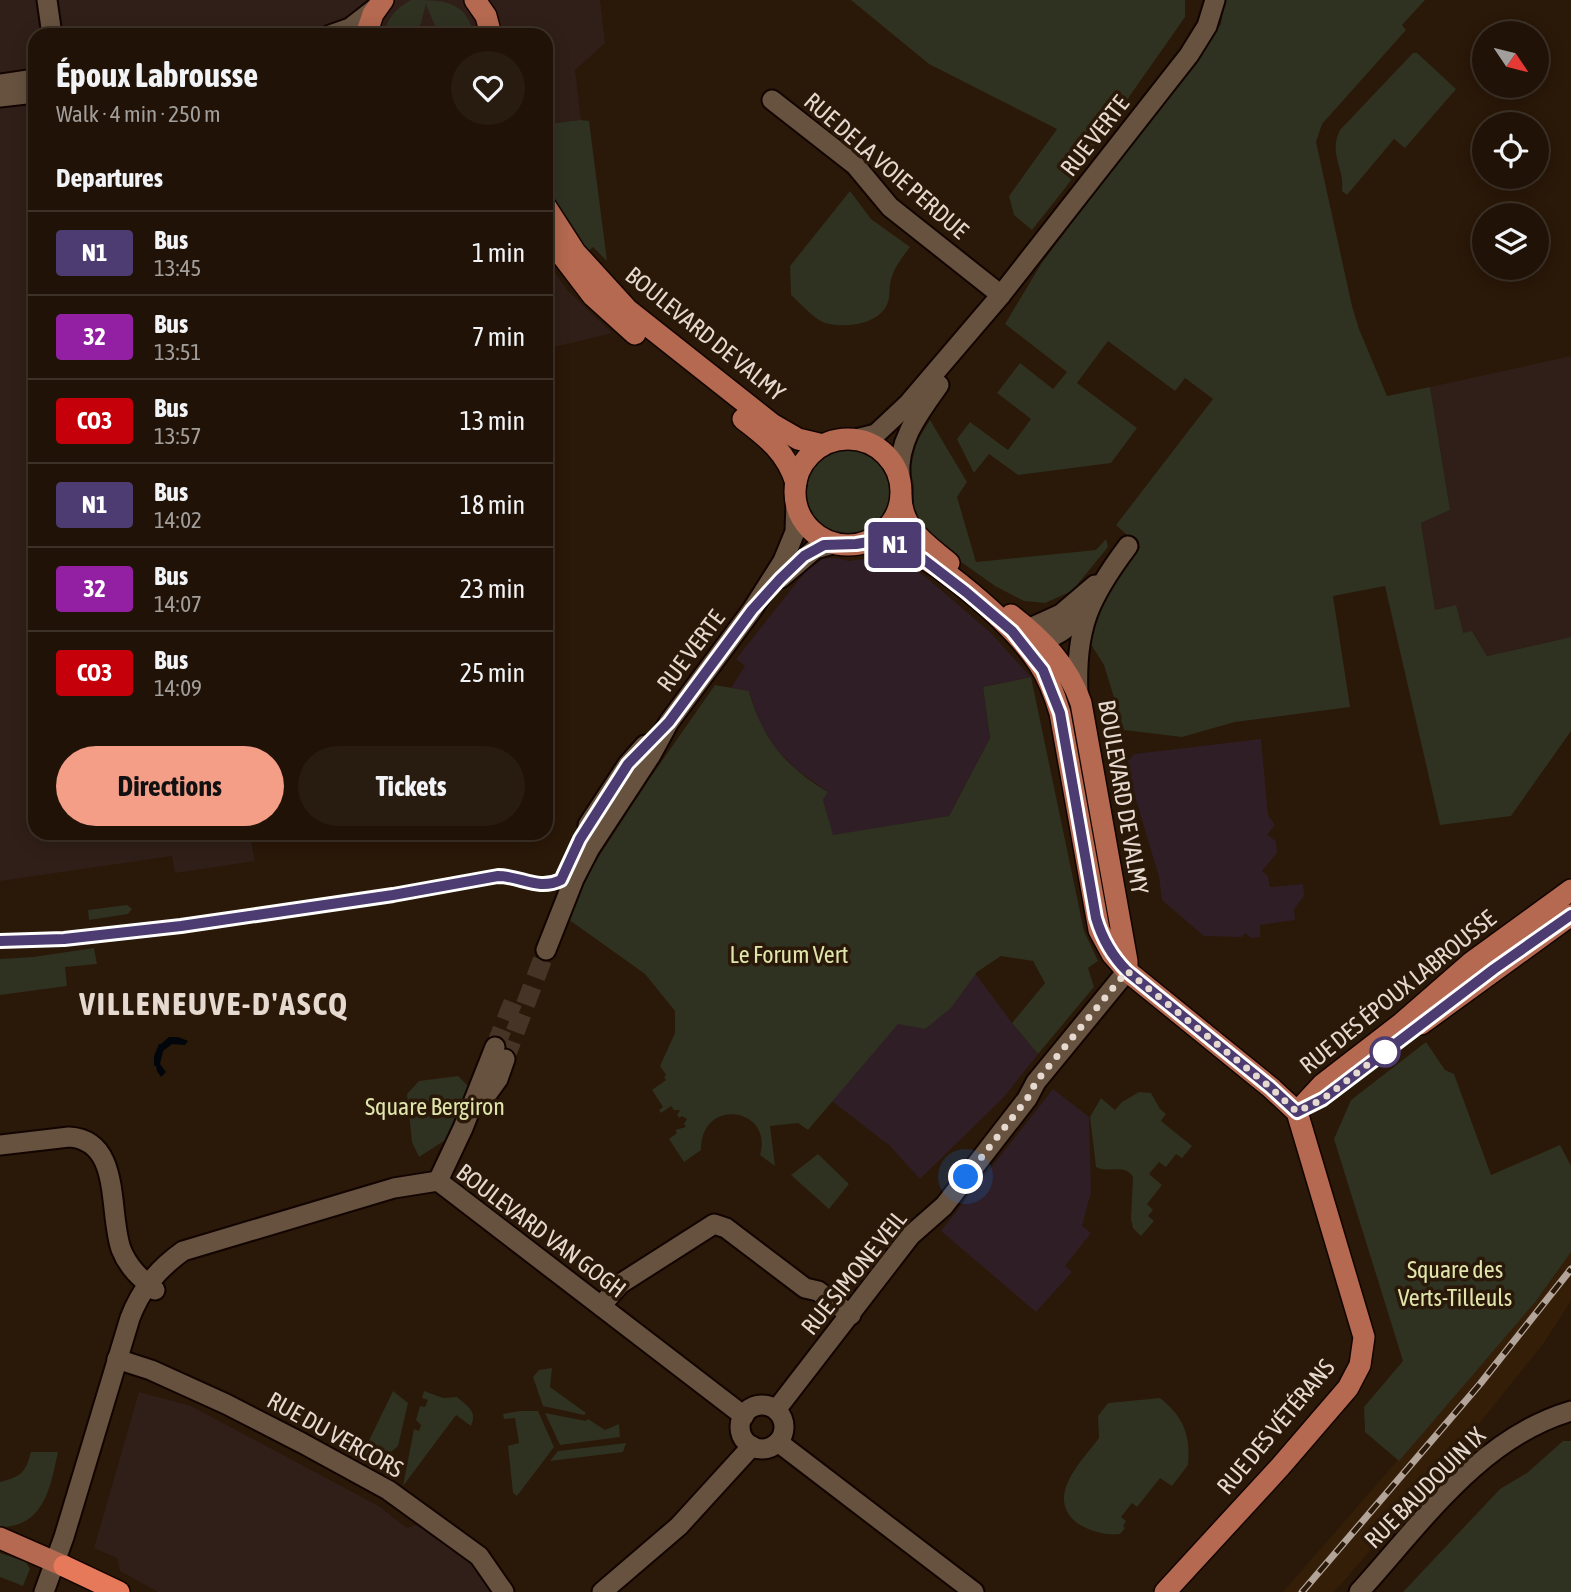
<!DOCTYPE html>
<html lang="en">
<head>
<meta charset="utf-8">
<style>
  body { margin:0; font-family:"Asap Condensed",sans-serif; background:#281b10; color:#f1f3f6; height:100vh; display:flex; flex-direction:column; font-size:26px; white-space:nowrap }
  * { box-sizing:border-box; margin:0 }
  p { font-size:23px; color:#a29e9b }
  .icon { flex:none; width:38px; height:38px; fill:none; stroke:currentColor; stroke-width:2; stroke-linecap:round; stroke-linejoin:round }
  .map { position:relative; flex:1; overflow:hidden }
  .side { position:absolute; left:28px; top:28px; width:525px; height:812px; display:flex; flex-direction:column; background:#201206; border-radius:21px; box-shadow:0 4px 18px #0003,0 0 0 2px #3d3228 }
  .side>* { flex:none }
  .badge { padding:0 14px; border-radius:5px; font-size:24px; line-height:46px }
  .needle { width:46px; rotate:125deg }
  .tools { position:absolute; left:1472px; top:21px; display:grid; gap:14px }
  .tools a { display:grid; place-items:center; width:77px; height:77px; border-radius:50%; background:#201206; box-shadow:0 4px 18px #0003,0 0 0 2px #3d3228; font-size:35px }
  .you { position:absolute; width:35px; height:35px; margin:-18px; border:5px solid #fff; border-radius:50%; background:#1a73e8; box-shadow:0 0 0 10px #1a73e833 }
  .map>.badge { position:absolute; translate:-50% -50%; box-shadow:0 0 0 4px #fff }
  h2 { padding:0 28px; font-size:26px; line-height:63px }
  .round { display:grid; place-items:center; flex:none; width:74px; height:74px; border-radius:37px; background:#281b10 }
  .headline { display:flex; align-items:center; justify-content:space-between; height:119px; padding:0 28px }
  h1 { font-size:33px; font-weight:700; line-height:52px }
  .action { display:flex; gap:14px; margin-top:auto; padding:14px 28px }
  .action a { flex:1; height:80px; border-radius:42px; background:#f49e88; color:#111; font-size:28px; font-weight:700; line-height:80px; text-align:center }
  .action a+a { background:#281b10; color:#f1f3f6 }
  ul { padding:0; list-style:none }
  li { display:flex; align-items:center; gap:21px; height:84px; padding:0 28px; border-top:2px solid #3d3228 }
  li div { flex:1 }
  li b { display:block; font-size:26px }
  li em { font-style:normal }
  li .badge { min-width:77px; font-weight:700; text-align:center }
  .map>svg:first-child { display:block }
  .commercial { fill:#301f18 }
  .built { fill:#351e08 }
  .education { fill:#2f1e26 }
  .green { fill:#2f3121 }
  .water { fill:#00060b }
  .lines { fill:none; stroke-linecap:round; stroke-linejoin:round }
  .minor-tunnel { stroke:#463526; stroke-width:19; stroke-dasharray:19 10; stroke-linecap:butt }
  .minor-casing { stroke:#120400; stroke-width:23 }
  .major-casing { stroke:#120400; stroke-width:24 }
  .highway-casing { stroke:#120400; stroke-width:24 }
  .minor { stroke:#675240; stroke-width:19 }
  .major { stroke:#b46950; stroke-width:21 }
  .highway { stroke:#e7795b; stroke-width:21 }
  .rail-casing { stroke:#b2a498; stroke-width:7 }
  .rail { stroke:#2a1808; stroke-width:4.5; stroke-dasharray:13; stroke-linecap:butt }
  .line-casing { stroke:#fff; stroke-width:16 }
  .line { stroke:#4d3c71; stroke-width:10 }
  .walk { stroke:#e6d9cf; stroke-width:7; stroke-dasharray:0 12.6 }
  .stop-dot { fill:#fff; stroke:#4d3c71; stroke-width:3.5 }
  .labels { text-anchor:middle; stroke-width:7; stroke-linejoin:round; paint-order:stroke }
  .street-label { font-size:24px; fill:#e6d9cf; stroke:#2a1808 }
  .park-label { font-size:24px; fill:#dfe5ab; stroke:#2a1808 }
  .district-label { font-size:32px; font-weight:bold; letter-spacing:2px; fill:#e6d9cf; stroke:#2a1808 }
</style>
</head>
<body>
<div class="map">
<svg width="1571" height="1592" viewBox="0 0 1571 1592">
  <rect width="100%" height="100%" fill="#2a1808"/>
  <g class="commercial">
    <polygon points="0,0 600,0 605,43 575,70 581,120 546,124 546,35 35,35 35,833 249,833 255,861 175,873 172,856 0,881"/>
    <polygon points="546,259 567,290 612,333 546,349"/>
    <polygon points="1571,356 1571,637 1487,656 1473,632 1463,634 1435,610 1421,523 1450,510 1430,387"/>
    <polygon points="139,1392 191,1406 358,1495 380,1507 407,1528 418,1524 477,1568 493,1592 158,1592 120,1571 117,1558 94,1548"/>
  </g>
  <polygon class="built" points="1571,1252 1571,1301 1543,1344 1462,1445 1334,1592 1283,1592 1536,1301"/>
  <g class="education">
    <polygon points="882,556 904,561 927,578 990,632 1031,677 983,687 990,738 949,816 832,836 823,800 828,792 797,770 777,750 761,726 749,691 731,688 745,666 736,659 806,571 823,559 836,558 849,561"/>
    <polygon points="1261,739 1268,815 1275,825 1267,835 1276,841 1277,853 1262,871 1268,876 1270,887 1303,884 1304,896 1294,909 1295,920 1260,925 1260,937 1251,938 1245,933 1242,937 1204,936 1162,900 1159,877 1132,786 1128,761 1134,754"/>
    <polygon points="975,973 1012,1023 1038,1054 1003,1098 920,1179 890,1146 832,1101 898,1023 951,1008"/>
    <polygon points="1053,1089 1089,1117 1091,1192 1082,1226 1091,1233 1065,1266 1072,1272 1036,1312 941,1231"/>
  </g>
  <g class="green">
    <path d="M411 0C443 0 466 0 474 35H459L465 29 437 31 426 4 418 33 383 35C387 19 396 8 411 0Z"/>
    <polygon points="851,0 1185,0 1185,17 1066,187 1032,230 1014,215 1009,196 1057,129 929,64"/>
    <polygon points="1224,0 1425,0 1402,25 1406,30 1322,124 1316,142 1352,306 1359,329 1387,396 1430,387 1450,510 1421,523 1435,610 1456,605 1463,633 1472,631 1487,656 1571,637 1571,731 1511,816 1440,825 1385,586 1333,596 1350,707 1235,722 1182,737 1124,730 1104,665 1087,638 1110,585 1140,547 1116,525 1213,399 1185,378 1175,391 1108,341 1077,383 1137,428 1111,463 1018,475 989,454 974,473 957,439 970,422 1008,450 1031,419 997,393 1020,363 1053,389 1067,372 1005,324 1041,264 1221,24"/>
    <path d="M1413 53H1417L1456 89 1405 148 1394 139 1347 195 1342 191C1345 168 1328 154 1340 130Z"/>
    <polygon points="581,120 589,121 607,261 593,247 586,253 559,217 546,195 546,124"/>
    <path d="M850 191 871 219 910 247C901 259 892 270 890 285 889 291 890 297 888 302 881 324 846 329 825 323 814 319 800 303 791 295L790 266Z"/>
    <polygon points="930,420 967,482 957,497 976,562 1096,550 1106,539 1108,547 1072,591 1045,603 1024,601 995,586 943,549 923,533 914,513 914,487 910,467 917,441"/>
    <circle cx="849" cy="492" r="44"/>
    <path d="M1031 677 1084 931 1098 961 1088 968 1094 987 1038 1054 1012 1023 1045 983 1033 961 1001 956 977 972 951 1008 925 1029 898 1024 808 1130 798 1123 770 1126 775 1166 760 1155C774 1108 701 1096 701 1150L684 1162 669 1139 677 1133 675 1130 686 1127 684 1124 687 1119 682 1116 679 1118 677 1115 680 1110H674L671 1106 661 1113 659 1110 663 1107 652 1090 666 1080 664 1077 666 1075 660 1066 675 1033V1011L645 974 568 919 592 867 650 778 715 685 749 691C762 739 786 767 828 792L823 800 833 835 949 816 990 738 983 687Z"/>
    <polygon points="127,905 132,909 128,914 89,920 88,910"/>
    <polygon points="94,948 97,964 65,967 67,986 0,995 0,959 33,957"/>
    <polygon points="1426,1042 1445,1070 1454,1074 1491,1175 1560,1145 1571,1166 1571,1252 1536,1301 1399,1461 1365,1432 1364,1407 1403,1361 1334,1139 1351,1100"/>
    <polygon points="458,1076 469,1087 456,1127 447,1139 419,1157 412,1142 407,1094 419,1081"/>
    <path d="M1139 1092 1151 1093 1160 1109 1166 1114 1161 1121 1192 1146 1182 1158 1176 1154 1166 1167 1159 1162 1149 1174 1162 1185 1147 1204 1153 1210 1148 1216 1154 1221 1141 1236 1133 1228 1131 1219 1133 1177C1124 1163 1108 1174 1096 1167L1090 1117 1101 1098 1115 1110 1122 1102Z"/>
    <polygon points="818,1154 849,1184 829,1209 791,1175"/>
    <polygon points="552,1368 550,1387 586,1413 584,1415 543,1406 533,1377 539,1370"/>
    <polygon points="393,1391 408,1403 398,1446 378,1463 362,1455"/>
    <path d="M424 1391 443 1398 457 1397C467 1406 478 1411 471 1426L456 1415 403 1486 414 1429 419 1431 421 1425 416 1420 420 1406 425 1407 428 1400 422 1398Z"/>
    <path d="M1160 1398C1183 1416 1191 1435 1188 1465L1172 1486 1160 1478 1137 1507 1132 1503 1121 1517 1126 1521 1123 1526 1125 1528 1120 1534C1106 1536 1089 1531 1077 1523 1044 1497 1082 1461 1099 1438L1098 1416 1108 1403Z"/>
    <polygon points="520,1411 538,1411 554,1447 517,1496 513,1493 508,1446 519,1443 515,1418 504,1419 503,1414"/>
    <polygon points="545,1413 586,1421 588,1419 605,1430 619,1424 620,1437 560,1445"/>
    <polygon points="1563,1441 1571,1441 1571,1592 1403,1592 1500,1489 1527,1473"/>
    <polygon points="626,1443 623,1452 550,1461 558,1451"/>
    <path d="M31 1452H58C52 1479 47 1516 16 1525 10 1526 6 1528 0 1526V1482C21 1476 25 1474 31 1452Z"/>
    <polygon points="0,1553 26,1562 30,1569 23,1586 0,1577"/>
  </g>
  <polygon class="water" points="169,1037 178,1037 188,1041 185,1045 172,1044 163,1051 160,1064 166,1072 161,1077 157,1071 156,1066 154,1066 154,1056 159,1044 161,1044"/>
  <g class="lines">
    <g class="minor-tunnel">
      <polyline points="495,1047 515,997"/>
      <polyline points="505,1059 546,950"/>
    </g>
    <defs>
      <g id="minor">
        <polyline points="47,0 52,35"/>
        <polyline points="330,35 350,28 377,7"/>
        <polyline points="0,84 35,79"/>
        <polyline points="0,97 35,93"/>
        <polyline points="772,100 855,165 890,207 1001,295"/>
        <polyline points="856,439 876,434 908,404 1001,295 1189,55 1207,26 1215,0"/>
        <path d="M900 477C897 441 919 413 939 385"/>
        <polyline points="781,578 815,549 836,543"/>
        <polyline points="1017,634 1061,614 1095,585"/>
        <path d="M1029 640C1052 644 1071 626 1085 609"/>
        <path d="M1078 694C1075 628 1089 598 1128 546"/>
        <polyline points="588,825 628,764 645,745"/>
        <polyline points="546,950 574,879 590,848 651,755 669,722 752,610 783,561 795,532 796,502"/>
        <polyline points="480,1104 498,1079 505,1059"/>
        <path d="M0 1145 69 1137C122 1140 108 1211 121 1249 128 1267 140 1278 155 1290"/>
        <polyline points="438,1181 463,1128 495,1047"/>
        <polyline points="601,1306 620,1284 714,1224 726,1228 805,1288 818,1291 851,1315"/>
        <polyline points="117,1359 151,1370 226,1404 302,1443 388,1490 479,1556 504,1592"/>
        <circle cx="762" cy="1427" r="22"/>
        <polyline points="776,1410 911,1235 944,1206 1027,1099 1036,1082 1127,971"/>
        <polyline points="778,1442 974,1592"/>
        <path d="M44 1592 64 1537 130 1318C141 1289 158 1269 183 1251L394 1188 438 1181 744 1416"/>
        <polyline points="602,1592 679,1526 752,1446"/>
        <path d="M1359 1592C1421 1524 1479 1438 1571 1411"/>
      </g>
      <g id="major">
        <polyline points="475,0 486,16 491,35"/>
        <polyline points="366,35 373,14 383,0"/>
        <polyline points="546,207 575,252 628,310 772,424 798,439 823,445"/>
        <polyline points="554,245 593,296 635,334"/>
        <path d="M743 419C767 437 787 453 796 483"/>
        <circle cx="848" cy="492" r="53"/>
        <path d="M901 496C901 528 926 544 949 563"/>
        <path d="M868 541C876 541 882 540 890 542 935 556 1013 624 1039 664 1049 679 1055 696 1060 713L1099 930 1112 954 1127 971 1270 1087 1297 1112 1364 1337 1360 1365 1348 1388 1280 1467 1165 1592"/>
        <path d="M1011 615C1042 639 1068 665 1081 703L1127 961V971"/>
        <polyline points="1421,1024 1571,915"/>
        <polyline points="1297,1112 1323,1084 1402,1023 1472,962 1571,890"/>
        <polyline points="0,1538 64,1566"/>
      </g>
      <polyline id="highway" points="64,1566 119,1592"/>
    </defs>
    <use href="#minor" class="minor-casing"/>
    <use href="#major" class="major-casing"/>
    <use href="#highway" class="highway-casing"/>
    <use href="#minor" class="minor"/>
    <use href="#major" class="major"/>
    <use href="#highway" class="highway"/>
    <defs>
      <polyline id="rail" points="1302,1592 1480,1384 1571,1269"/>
    </defs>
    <use href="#rail" class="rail-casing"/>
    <use href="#rail" class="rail"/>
  </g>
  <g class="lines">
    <defs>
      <path id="line" d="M0 941 64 939 181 926 393 895 498 876C521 876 538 891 561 880L580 839 628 764 669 722 752 610 780 579 804 556 824 545 856 544 881 540 897 545 923 559 966 592 1012 631 1043 670 1060 713 1096 918C1102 938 1112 956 1127 971L1270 1087 1297 1112 1323 1099 1494 969 1571 915"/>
    </defs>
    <use href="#line" class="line-casing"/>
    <use href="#line" class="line"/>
    <polyline class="walk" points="966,1177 1027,1099 1036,1082 1127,971 1270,1087 1297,1112 1323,1099 1388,1049 1385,1052"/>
  </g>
  <circle class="stop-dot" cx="1385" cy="1052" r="14"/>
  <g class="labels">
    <g class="street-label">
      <text transform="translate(1095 136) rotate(-52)" y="8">RUE VERTE</text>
      <text transform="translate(886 166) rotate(41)" y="8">RUE DE LA VOIE PERDUE</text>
      <text transform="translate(705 334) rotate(39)" y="8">BOULEVARD DE VALMY</text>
      <text transform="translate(691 651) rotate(-53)" y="8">RUE VERTE</text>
      <text transform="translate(1123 797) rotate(80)" y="8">BOULEVARD DE VALMY</text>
      <text transform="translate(1398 992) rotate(-39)" y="8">RUE DES ÉPOUX LABROUSSE</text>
      <text transform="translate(541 1231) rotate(37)" y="8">BOULEVARD VAN GOGH</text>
      <text transform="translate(854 1273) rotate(-51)" y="8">RUE SIMONE VEIL</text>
      <text transform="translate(1276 1427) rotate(-50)" y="8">RUE DES VÉTÉRANS</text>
      <text transform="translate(335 1435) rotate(29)" y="8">RUE DU VERCORS</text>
      <text transform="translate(1425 1488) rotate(-45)" y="8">RUE BAUDOUIN IX</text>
    </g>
    <g class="park-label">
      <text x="789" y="963">Le Forum Vert</text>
      <text x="435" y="1115">Square Bergiron</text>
      <text x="1455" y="1278">Square des<tspan x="1455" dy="28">Verts-Tilleuls</tspan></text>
    </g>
    <g class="district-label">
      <text x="214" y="1015">VILLENEUVE-D'ASCQ</text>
    </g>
  </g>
</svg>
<div class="tools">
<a><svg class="needle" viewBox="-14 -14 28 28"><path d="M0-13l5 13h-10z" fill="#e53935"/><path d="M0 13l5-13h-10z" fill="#a29e9b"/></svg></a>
<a><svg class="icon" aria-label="locate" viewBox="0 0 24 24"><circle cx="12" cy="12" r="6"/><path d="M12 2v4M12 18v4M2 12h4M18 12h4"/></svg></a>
<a><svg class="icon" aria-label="layers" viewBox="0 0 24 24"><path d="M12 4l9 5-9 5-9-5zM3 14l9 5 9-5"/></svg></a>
</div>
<div class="you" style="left:966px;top:1177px"></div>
<b class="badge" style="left:895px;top:545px;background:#4d3c71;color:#fff">N1</b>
<section class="side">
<div class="headline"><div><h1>Époux Labrousse</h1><p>Walk · 4 min · 250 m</p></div><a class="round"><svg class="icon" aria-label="heart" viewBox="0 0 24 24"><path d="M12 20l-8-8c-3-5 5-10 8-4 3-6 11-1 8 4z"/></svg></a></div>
<h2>Departures</h2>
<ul>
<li><span class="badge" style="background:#4d3c71;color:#fff">N1</span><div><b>Bus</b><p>13:45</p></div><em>1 min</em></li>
<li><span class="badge" style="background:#9320a3;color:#fff">32</span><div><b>Bus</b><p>13:51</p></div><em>7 min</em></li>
<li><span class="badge" style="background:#c5000a;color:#fff">CO3</span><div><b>Bus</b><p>13:57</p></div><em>13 min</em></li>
<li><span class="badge" style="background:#4d3c71;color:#fff">N1</span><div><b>Bus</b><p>14:02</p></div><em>18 min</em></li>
<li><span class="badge" style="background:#9320a3;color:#fff">32</span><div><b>Bus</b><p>14:07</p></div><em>23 min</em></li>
<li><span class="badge" style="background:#c5000a;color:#fff">CO3</span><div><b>Bus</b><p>14:09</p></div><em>25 min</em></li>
</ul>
<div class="action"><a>Directions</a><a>Tickets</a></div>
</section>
</div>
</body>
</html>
